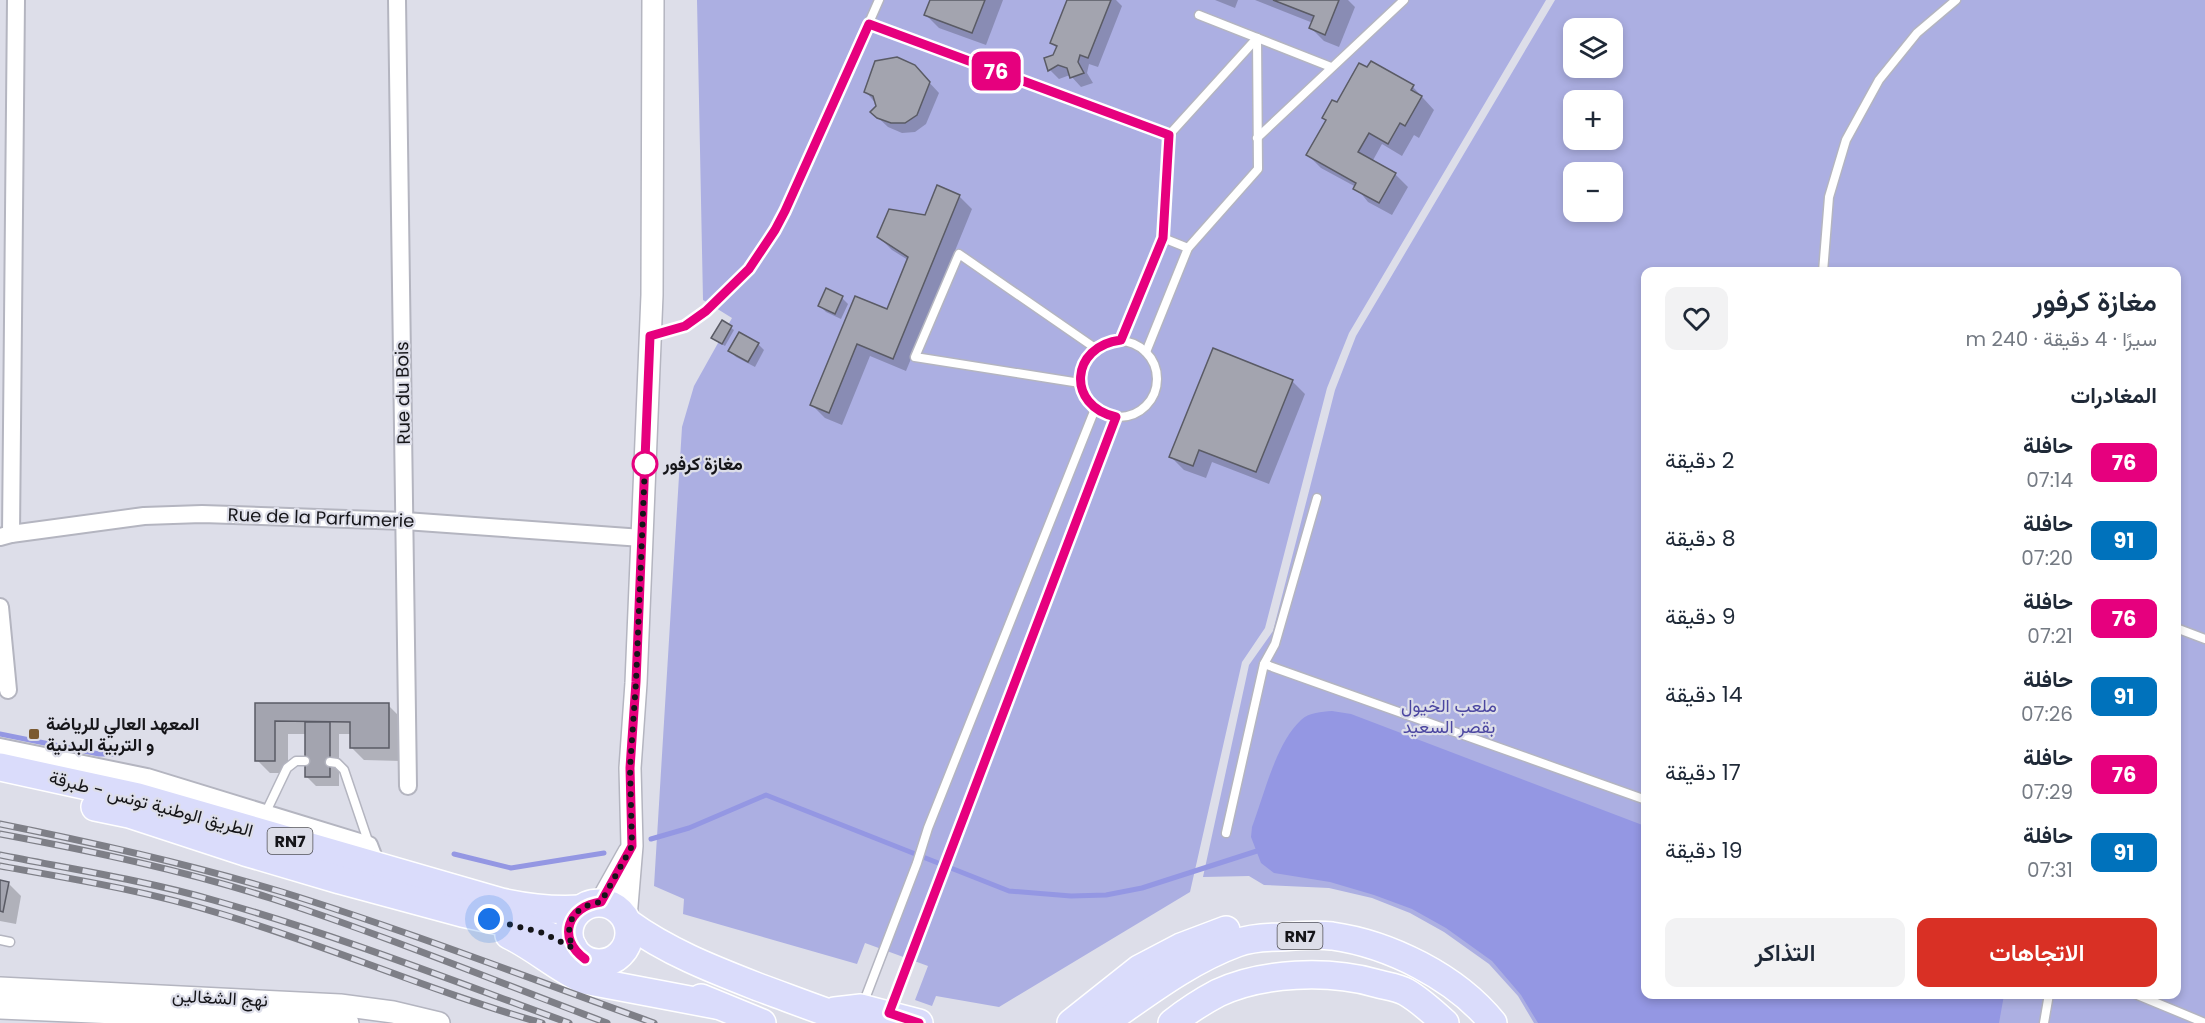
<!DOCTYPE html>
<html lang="ar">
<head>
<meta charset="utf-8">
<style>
  body { margin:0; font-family:Poppins,Vazirmatn,sans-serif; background:#f2f2f3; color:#1f2937; direction:rtl; height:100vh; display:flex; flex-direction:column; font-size:22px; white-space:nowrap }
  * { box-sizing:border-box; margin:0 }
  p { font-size:20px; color:#747a83 }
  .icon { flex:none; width:33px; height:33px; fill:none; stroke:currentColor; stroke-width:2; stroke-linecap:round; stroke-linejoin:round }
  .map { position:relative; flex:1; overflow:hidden; direction:ltr }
  .details { position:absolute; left:1641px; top:267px; width:540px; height:732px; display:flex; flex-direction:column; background:#fff; border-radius:12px; box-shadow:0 3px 9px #0003; direction:rtl }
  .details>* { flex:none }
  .badge { padding:0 12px; border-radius:9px; font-size:21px; line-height:39px }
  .tools { position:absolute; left:1563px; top:18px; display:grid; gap:12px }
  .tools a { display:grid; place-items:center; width:60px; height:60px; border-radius:12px; background:#fff; box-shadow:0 3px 9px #0003; font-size:30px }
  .you { position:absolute; width:30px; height:30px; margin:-15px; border:4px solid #fff; border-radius:50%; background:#1a73e8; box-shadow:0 0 0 9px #1a73e833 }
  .map>.badge { position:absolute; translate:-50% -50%; box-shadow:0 0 0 3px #fff }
  h2 { padding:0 24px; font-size:22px; line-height:54px }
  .round { display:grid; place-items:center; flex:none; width:63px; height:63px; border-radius:12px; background:#f2f2f3 }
  .overview { display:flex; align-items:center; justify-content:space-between; height:102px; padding:0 24px }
  h1 { font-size:28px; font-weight:600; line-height:45px }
  .action { display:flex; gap:12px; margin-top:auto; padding:12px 24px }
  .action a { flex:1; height:69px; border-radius:12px; background:#d93025; color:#fff; font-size:24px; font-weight:600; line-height:69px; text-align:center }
  .action a+a { background:#f2f2f3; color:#1f2937 }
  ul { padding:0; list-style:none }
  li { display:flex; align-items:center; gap:18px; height:78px; padding:0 24px }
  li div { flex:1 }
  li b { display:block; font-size:22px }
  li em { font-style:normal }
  li .badge { min-width:66px; font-weight:700; text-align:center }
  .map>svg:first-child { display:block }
  .green { fill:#acafe2; fill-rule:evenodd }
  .water { fill:#9497e3 }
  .shadow { fill:#0003 }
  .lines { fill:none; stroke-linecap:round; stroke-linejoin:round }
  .stream { stroke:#9497e3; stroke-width:5 }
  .building { fill:#a3a4af; stroke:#5a5b65; stroke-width:1.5 }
  .service-casing { stroke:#b4b5c0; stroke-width:11 }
  .minor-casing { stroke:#b4b5c0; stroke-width:20 }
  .tertiary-casing { stroke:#b4b5c0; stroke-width:24 }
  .primary-casing { stroke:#fff; stroke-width:30 }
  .service { stroke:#fff; stroke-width:8 }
  .minor { stroke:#fff; stroke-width:16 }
  .tertiary { stroke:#fff; stroke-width:21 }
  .primary { stroke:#dadcfb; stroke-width:27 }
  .rail-casing { stroke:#7e7f87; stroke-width:7 }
  .rail { stroke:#dddee9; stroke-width:4.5; stroke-dasharray:14; stroke-linecap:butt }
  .line-casing { stroke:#fff; stroke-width:14 }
  .line { stroke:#e6007e; stroke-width:9 }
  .walk { stroke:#151519; stroke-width:6; stroke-dasharray:0 10.8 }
  .stop-dot { fill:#fff; stroke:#e6007e; stroke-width:3 }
  .poi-dot { fill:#7b5a30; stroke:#dddee9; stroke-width:2 }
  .labels { text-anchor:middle; stroke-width:4.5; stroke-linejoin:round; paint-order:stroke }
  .shield { fill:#dddee9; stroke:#515157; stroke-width:1.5 }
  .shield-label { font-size:16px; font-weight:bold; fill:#151519 }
  .street-label { font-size:18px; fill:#151519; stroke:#dddee9 }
  .stop-label { font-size:18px; font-weight:bold; fill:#151519; stroke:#dddee9; text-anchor:start }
  .park-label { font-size:18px; fill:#4c47a1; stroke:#dddee9 }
  .poi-label { font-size:18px; font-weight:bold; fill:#151519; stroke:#dddee9; text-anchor:start }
</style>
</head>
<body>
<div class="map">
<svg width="2205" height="1023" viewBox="0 0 2205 1023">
  <rect width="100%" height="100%" fill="#dddee9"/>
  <g class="green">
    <polygon points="697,0 1546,0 1349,333 1327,388 1265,628 1242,662 1190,892 999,1007 936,996 932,1006 915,1000 928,966 865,943 857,964 683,914 684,899 654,886 682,427 694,386 732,318 703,300"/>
    <path d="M1555 0H2205V1023H1534L1518 996 1489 964 1444 932 1410 913 1372 898 1329 888 1264 885 1249 876 1203 877 1249 665 1273 631 1335 390 1356 336ZM1574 28H1612V68H1574ZM1574 100H1612V140H1574ZM1574 172H1612V212H1574ZM1646 272H2176V994H1646Z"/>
  </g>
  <path class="water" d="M1332 711 1351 714 1645 826 1646 994 2004 995 1999 1023H1538L1521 995 1492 961 1446 928 1412 909 1374 895 1330 882 1274 873 1261 863 1251 837 1252 827C1264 795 1276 743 1301 720 1310 712 1321 712 1332 711Z"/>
  <g class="shadow">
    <polygon points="932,0 1003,0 986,45 939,28 926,15"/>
    <polygon points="1069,0 1116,0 1122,6 1098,67 1089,64 1087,73 1093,83 1081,87 1070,75 1059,79 1050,70 1058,49 1052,43"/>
    <polygon points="1215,0 1238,0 1235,8"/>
    <polygon points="1255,0 1348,0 1355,7 1339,47 1324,41 1311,28 1313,23"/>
    <polygon points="897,58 914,66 939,93 926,124 915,132 902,133 888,127 872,112 878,106 866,92"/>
    <polygon points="1413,87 1434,110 1419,138 1414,135 1402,156 1382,144 1372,162 1395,174 1408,187 1392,215 1368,202 1356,187 1321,168 1308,155 1338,104"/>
    <polygon points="959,196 972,209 906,371 870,356 842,425 825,418 812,405 855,298 888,311 908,260 892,250 879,237 926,217"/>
    <polygon points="842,298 848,304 841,319 826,312 820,306"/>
    <polygon points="722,322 734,330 725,346 716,341"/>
    <polygon points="758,344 764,350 755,367 736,357 730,351"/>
    <polygon points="1292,381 1305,394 1269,484 1212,462 1206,478 1184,470 1171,457"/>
    <polygon points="257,704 388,705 401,718 401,761 364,760 351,747 351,734 339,734 339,786 316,786 306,776 307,734 288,734 288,773 270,773 257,760"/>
    <polygon points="0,882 8,883 21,896 16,924 0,921"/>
  </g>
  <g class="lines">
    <g class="stream">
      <polyline points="0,734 99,754 117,754"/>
      <polyline points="651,839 689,828 766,795 1009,891 1071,896 1106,895 1142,888 1257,851"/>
      <polyline points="454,854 511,868 604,853"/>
    </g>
  </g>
  <g class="building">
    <polygon points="930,0 985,0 972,33 924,15"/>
    <polygon points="1067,0 1111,0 1088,58 1080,55 1078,62 1084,73 1070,78 1067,68 1058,65 1048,71 1044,58 1053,55 1057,46 1050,43"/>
    <polygon points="1273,0 1339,0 1325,35 1309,28 1314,16"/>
    <polygon points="897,57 915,65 930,82 917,115 905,123 891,123 877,118 870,112 876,106 873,96 864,92 875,61"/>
    <polygon points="1371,61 1414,85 1411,90 1422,96 1405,126 1400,123 1388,144 1369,133 1358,152 1396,173 1379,203 1353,189 1356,183 1306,155 1326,120 1322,118 1332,100 1337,102 1359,63 1367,67"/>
    <polygon points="937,185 960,195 893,359 857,344 829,413 810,405 855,296 887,309 908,257 877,237 889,209 925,215"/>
    <polygon points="826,288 843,296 835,314 818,306"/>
    <polygon points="722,320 732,326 722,344 711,338"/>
    <polygon points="739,332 759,343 748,362 728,351"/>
    <polygon points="1213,348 1293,380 1256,472 1199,450 1193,466 1169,457"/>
    <polygon points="255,703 389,703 389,748 350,748 350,722 275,721 275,761 255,761"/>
    <rect x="305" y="722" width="25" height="55"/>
    <polygon points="0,880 9,882 3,912 0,911"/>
  </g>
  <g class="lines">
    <defs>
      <g id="service">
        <polyline points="1199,15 1331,67"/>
        <polyline points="869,24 1169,135"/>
        <polyline points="1257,138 1404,0"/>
        <polyline points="1163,238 1188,248"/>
        <polyline points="1823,272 1829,197 1846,140 1879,80 1917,33 1956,0"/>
        <polyline points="650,336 685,326 706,311 749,269 775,230 794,193 879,0"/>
        <polyline points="1121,340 1163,238 1169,135 1257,38"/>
        <circle cx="1119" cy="379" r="38"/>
        <polyline points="1146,352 1188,248 1258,169 1257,38"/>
        <polyline points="1080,383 915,357 959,254 1095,348"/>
        <polyline points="2176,628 2205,639"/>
        <polyline points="1264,664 1646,800"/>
        <polyline points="330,762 337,763 344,770 369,844"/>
        <polyline points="265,814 287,768 296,761 305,761"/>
        <polyline points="1226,833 1264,664 1275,644 1317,498"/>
        <polyline points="0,940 10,942"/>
        <polyline points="2135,994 2205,1023"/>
        <polyline points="863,1004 917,863 928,828 1095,409"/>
        <polyline points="889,1013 1116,417"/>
        <polyline points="2044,1023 2049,994"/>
      </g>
      <g id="minor">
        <polyline points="397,0 408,786"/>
        <polyline points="11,534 16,0"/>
        <polyline points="0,537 11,534 144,516 202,514 405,521 642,538"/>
        <polyline points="0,607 8,690"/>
        <polyline points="0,747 147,777 369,845 377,866"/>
      </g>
      <g id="tertiary">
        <polyline points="601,902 629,852"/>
        <polyline points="626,918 632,846 630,768 636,683 652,295 653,0"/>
        <polyline points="0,988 340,1005 393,1012 439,1023"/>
        <polyline points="0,1008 348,1023"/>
      </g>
      <g id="primary">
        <path d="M0 767 138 797 501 902C529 908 552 911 580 909"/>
        <polyline points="95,807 129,814 245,852 340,880 462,913 513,924 543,933 573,947"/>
        <circle cx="599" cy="933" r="30"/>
        <path d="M628 923C668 952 712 969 758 987 791 999 824 1012 858 1023"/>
        <path d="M509 935C536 948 557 968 584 980L716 1005"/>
        <polyline points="701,998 762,1023"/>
        <polyline points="835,1011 861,1008 919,1023"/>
        <polyline points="1071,1023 1139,969 1181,947 1226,930"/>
        <path d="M1104 1023C1146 994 1188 961 1237 943 1250 938 1267 937 1281 937 1298 936 1315 934 1332 936 1389 944 1456 977 1493 1023"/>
        <path d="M1172 1023C1186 1012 1201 1002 1218 993 1262 972 1329 970 1375 983 1385 986 1397 987 1406 992 1420 1000 1433 1012 1445 1023"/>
      </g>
    </defs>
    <use href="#service" class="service-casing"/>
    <use href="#minor" class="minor-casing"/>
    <use href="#tertiary" class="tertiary-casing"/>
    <use href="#primary" class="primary-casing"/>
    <use href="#service" class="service"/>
    <use href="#minor" class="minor"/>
    <use href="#tertiary" class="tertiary"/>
    <use href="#primary" class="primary"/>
    <defs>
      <g id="rail">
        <path d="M0 824C95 843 189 864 282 892 408 931 531 979 654 1023"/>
        <path d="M0 834C91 851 182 870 270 898 384 935 495 981 607 1023"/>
        <path d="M0 855C71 869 143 880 213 900 334 934 451 980 569 1023"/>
        <path d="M0 866C73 879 147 891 218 913 327 945 432 992 542 1023"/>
      </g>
    </defs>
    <use href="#rail" class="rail-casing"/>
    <use href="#rail" class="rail"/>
  </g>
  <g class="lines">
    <defs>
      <path id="line" d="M585 959C556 938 568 906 601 902L632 846 630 768 636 682 650 336 685 326 706 311 749 269 775 230 785 211 869 24 1169 135 1163 238 1121 340C1070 346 1066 406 1116 417L889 1013 919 1023"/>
    </defs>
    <use href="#line" class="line-casing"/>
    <use href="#line" class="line"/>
    <path class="walk" d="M489 919 543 933 573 948C562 922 576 905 601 902L632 846 630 768 636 682 645 464"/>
  </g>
  <circle class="stop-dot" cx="645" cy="464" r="12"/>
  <rect class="poi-dot" x="28" y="728" width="12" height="12" rx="3"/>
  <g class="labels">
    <g class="shield">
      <rect x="267.5" y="828" width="45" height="26" rx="4.5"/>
      <rect x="1277.5" y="923" width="45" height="26" rx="4.5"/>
    </g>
    <g class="shield-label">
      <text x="290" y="847">RN7</text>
      <text x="1300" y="942">RN7</text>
    </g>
    <g class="street-label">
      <text transform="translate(403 393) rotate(-91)" y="6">Rue du Bois</text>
      <text transform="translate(321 518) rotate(2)" y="6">Rue de la Parfumerie</text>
      <text transform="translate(151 804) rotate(15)" y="6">الطريق الوطنية تونس - طبرقة</text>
      <text transform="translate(220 998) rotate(3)" y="6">نهج الشغالين</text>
    </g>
    <g class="stop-label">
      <text x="663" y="470">مغازة كرفور</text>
    </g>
    <g class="park-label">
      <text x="1449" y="712">ملعب الخيول<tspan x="1449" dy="21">بقصر السعيد</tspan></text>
    </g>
    <g class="poi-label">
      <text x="46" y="730">المعهد العالي للرياضة<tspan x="46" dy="21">و التربية البدنية</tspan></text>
    </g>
  </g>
</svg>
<div class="tools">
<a><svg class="icon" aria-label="layers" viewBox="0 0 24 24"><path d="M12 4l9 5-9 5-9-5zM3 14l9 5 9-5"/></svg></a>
<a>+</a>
<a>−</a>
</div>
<div class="you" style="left:489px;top:919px"></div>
<b class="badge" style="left:996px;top:71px;background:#e6007e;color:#fff">76</b>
<section class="details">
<div class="overview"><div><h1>مغازة كرفور</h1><p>سيرًا · 4 دقيقة · 240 m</p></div><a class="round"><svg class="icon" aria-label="heart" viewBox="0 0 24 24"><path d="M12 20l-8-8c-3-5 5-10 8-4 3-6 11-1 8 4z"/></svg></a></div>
<h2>المغادرات</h2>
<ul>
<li><span class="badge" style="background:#e6007e;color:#fff">76</span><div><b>حافلة</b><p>07:14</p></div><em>2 دقيقة</em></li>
<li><span class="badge" style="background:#0072bc;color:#fff">91</span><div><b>حافلة</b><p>07:20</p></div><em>8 دقيقة</em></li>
<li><span class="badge" style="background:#e6007e;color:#fff">76</span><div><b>حافلة</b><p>07:21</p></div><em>9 دقيقة</em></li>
<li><span class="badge" style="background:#0072bc;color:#fff">91</span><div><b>حافلة</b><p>07:26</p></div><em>14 دقيقة</em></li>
<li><span class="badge" style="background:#e6007e;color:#fff">76</span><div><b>حافلة</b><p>07:29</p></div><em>17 دقيقة</em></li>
<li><span class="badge" style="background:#0072bc;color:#fff">91</span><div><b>حافلة</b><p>07:31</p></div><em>19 دقيقة</em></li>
</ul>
<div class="action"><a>الاتجاهات</a><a>التذاكر</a></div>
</section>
</div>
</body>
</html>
